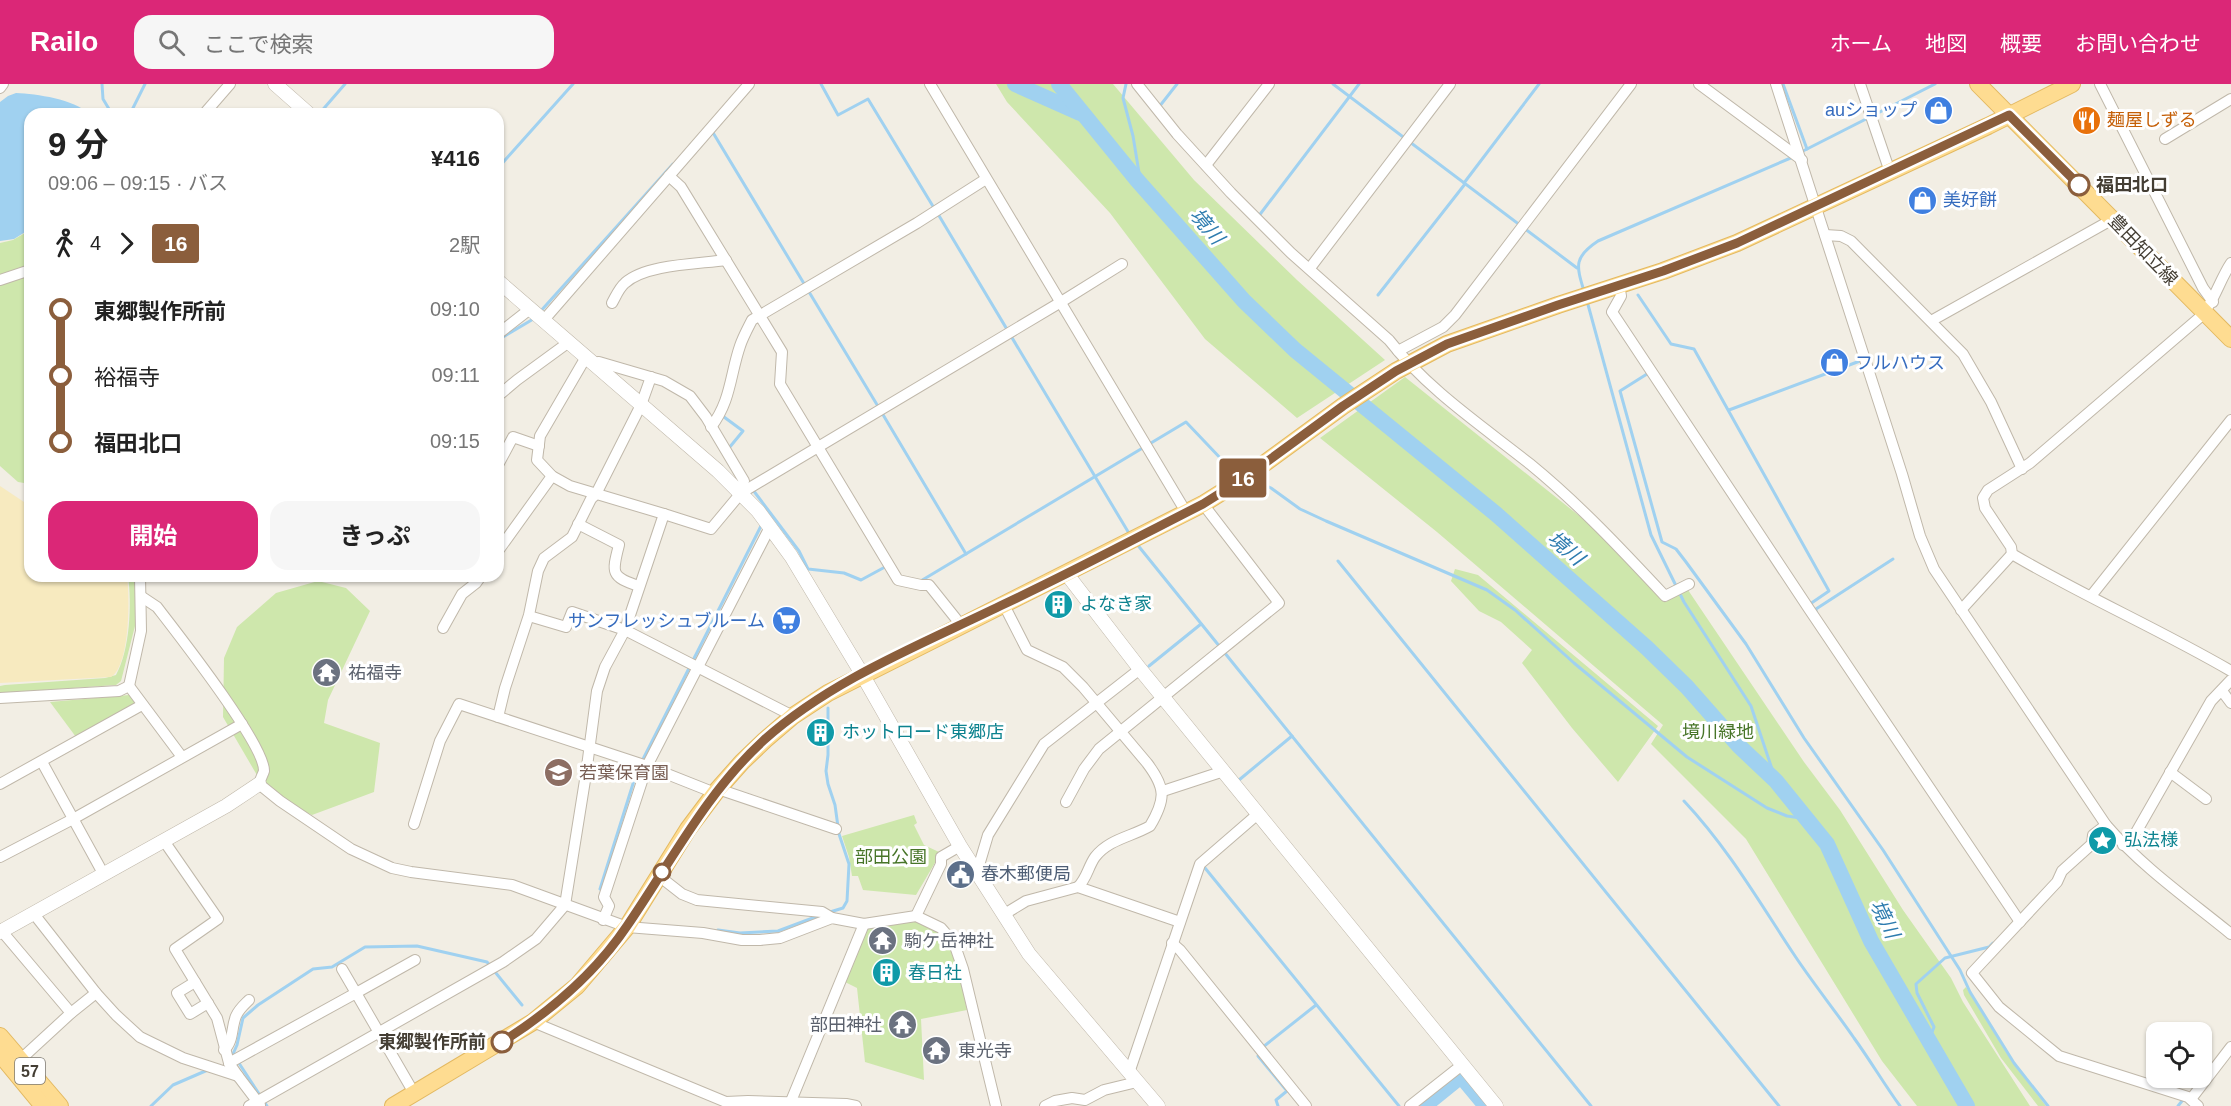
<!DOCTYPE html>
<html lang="ja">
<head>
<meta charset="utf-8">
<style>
  body { margin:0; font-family:Helvetica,"Noto Sans JP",sans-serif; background:#f6f6f6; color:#222; height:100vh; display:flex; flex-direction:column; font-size:22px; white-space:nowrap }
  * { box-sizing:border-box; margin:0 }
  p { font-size:20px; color:#767676 }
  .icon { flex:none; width:33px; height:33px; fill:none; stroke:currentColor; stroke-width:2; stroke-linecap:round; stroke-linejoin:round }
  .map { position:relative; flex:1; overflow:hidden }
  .panel { position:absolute; left:24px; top:24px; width:480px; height:474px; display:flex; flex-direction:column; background:#fff; border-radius:18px; box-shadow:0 2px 4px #0004 }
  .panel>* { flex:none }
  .badge { padding:0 12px; border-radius:4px; font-size:21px; line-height:39px }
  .tools { position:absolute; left:2146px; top:938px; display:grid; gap:12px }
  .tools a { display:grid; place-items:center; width:66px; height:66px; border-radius:12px; background:#fff; box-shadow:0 2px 4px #0004; font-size:30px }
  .map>.badge { position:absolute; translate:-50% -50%; box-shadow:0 0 0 3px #fff }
  .legs { display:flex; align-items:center; gap:9px; height:66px; padding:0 24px; font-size:20px }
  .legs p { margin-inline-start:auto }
  .head { display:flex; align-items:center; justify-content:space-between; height:102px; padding:0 24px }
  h1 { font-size:33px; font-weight:700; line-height:45px }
  .cta { display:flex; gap:12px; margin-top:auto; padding:12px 24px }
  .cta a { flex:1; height:69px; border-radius:18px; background:#db2777; color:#fff; font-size:24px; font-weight:700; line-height:69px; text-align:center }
  .cta a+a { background:#f6f6f6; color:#222 }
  ul { padding:0 24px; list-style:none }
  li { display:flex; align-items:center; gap:21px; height:66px; font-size:22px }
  li i { display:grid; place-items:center; width:9px; height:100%; margin:0 8px; background:currentColor }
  li i::after { content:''; width:15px; height:15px; margin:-8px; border:4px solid; border-radius:50%; background:#fff }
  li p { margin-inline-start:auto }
  li:first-child i { background:linear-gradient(#0000 50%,currentColor 0) }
  li:last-child i { background:linear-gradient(currentColor 50%,#0000 0) }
  header { display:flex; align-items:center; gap:36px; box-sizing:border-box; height:84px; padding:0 30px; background:#db2777; color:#fff }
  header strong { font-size:28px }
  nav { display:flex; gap:33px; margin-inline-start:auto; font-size:21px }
  .search { width:420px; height:54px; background:#f6f6f6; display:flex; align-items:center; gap:15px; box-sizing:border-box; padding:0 21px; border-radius:18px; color:#767676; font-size:22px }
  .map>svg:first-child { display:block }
  .green { fill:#cee7ac }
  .sand { fill:#f7eabf }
  .water { fill:#a0d1f0 }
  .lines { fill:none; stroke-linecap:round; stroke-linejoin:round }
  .stream { stroke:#a0d1f0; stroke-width:3 }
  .river { stroke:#a0d1f0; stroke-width:16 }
  .minor-casing { stroke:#c0b8aa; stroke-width:12 }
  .tertiary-casing { stroke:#c0b8aa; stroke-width:15 }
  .primary-casing { stroke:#e3b961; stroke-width:18 }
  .minor { stroke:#fff; stroke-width:10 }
  .tertiary { stroke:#fff; stroke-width:14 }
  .primary { stroke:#fedc91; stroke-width:16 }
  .line-1-casing { stroke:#fff; stroke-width:14 }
  .line-1 { stroke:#8b5e3c; stroke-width:9 }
  .stop-1-dot { fill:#fff; stroke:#8b5e3c; stroke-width:3 }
  .labels { text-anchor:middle; stroke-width:6; stroke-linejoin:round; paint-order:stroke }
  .shield { fill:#fff; stroke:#7c7871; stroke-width:1.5 }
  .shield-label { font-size:16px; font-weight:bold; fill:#443e34 }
  .shop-label { font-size:18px; fill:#366cbe; stroke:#fff; text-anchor:end }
  .food-label { font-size:18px; fill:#c56008; stroke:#fff; text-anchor:start }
  .stop-label { font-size:18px; font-weight:bold; fill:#443e34; stroke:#fff; text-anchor:start }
  .street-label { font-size:18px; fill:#443e34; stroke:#fff }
  .culture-label { font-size:18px; fill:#0d838f; stroke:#fff; text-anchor:start }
  .worship-label { font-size:18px; fill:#5b616d; stroke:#fff; text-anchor:start }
  .park-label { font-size:18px; fill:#477528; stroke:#fff }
  .education-label { font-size:18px; fill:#785e54; stroke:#fff; text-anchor:start }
  .service-label { font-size:18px; fill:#4e5e75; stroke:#fff; text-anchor:start }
  .water-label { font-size:20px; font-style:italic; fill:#2e7caf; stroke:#fff }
</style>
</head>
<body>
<header>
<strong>Railo</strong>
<div class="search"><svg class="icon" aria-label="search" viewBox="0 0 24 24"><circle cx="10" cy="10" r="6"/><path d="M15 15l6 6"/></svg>ここで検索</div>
<nav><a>ホーム</a><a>地図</a><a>概要</a><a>お問い合わせ</a></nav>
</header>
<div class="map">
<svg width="2231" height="1022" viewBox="0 0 2231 1022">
  <rect width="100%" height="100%" fill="#f2eee4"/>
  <g class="green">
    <polygon points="996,0 1113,0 1194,96 1297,196 1385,276 1297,334 1205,255 1110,129 1007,18"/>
    <polygon points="30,146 30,400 18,398 0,382 0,159 13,156"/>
    <polygon points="1405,293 1587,438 1665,518 1688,506 1804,678 1840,726 1903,826 1951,894 1963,918 2030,1022 1917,1022 1882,977 1746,755 1651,660 1663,641 1437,448 1320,354"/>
    <polygon points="1455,485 1478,491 1658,642 1618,698 1572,644 1522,579 1532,566 1501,538 1479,527 1451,497"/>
    <path d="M128 492H135V542L121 597 116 601 0 609V602L5 601 105 594 116 591C130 566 132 520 128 492Z"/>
    <polygon points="318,497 346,504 370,527 328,616 324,639 380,659 374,708 312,731 291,721 261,698 223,633 224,574 237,543 276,509"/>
    <polygon points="129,611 135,616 135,619 76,653 50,618"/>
    <polygon points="914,731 917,739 914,741 924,761 939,768 936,777 916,811 863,806 858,792 852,792 849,773 842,752"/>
    <path d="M912 837C957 845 959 888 967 926L921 935 924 996 865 978 857 904 843 897 867 843Z"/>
    <polygon points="1966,903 2011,976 2046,1022 2038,1022 2001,974 1964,911 1963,906"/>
  </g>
  <path class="sand" d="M0 402 30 422V492H127C130 512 130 582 111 593L0 599Z"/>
  <path class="water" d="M16 9C37 10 74 15 89 30H30V145L14 155 0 157V18L8 12Z"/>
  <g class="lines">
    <g class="stream">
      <polyline points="102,0 103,15 112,30"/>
      <polyline points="821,0 838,31 868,15 934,124"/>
      <polyline points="1126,0 1123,14 1133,52 1141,101"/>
      <polyline points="1333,0 1577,184"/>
      <polyline points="1783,0 1807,65 1801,68"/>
      <polyline points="1159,23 1177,0"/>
      <polyline points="130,30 145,0"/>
      <polyline points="319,30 345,0"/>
      <polyline points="712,47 879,324"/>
      <polyline points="1807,65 1935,0"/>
      <polyline points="498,84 573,0"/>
      <polyline points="1464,99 1539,0"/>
      <polyline points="938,130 1130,451"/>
      <polyline points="1258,133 1359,0"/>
      <path d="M1584 207C1576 181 1574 173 1598 157L1793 73"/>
      <polyline points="1378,211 1465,100"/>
      <polyline points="1638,211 1671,260 1694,265 1829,507 1810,520"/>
      <polyline points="1587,217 1651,451 1684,518 1751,622 1776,697"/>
      <polyline points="539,229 673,80"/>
      <polyline points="498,256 535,234"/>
      <polyline points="1647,290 1620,307 1662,458 1676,465 1686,478 1746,560 1804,654 1883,766 1960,886 1970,908 2014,979 2048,1022"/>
      <polyline points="1729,326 1860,277"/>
      <polyline points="882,329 966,470"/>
      <polyline points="724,333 743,347 729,364 730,366"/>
      <polyline points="1252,395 1271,404 1300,425 1326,437 1487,506 1515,526 1574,579 1687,673 1767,724 1787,732 1807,735"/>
      <polyline points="753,406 799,467 808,485 844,489 861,496 885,483"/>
      <polyline points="1136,459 1220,563"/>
      <polyline points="1338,477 1779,1022"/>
      <polyline points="919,498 1186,338 1225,379 1241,389"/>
      <polyline points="1816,529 1816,525 1893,475"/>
      <polyline points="1224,568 1591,1022"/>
      <polyline points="1149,582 1201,540"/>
      <polyline points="828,624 828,671 826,687 828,700 835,721 839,750 849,780 847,817 843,824 830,828"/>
      <polyline points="1239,696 1292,652"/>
      <path d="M1684 717C1728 764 1758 816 1793 869 1812 898 1834 925 1854 954 1870 976 1884 1000 1900 1022"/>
      <polyline points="1205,784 1399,1022"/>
      <polyline points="600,805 637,687 762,440"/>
      <polyline points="718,846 740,849 778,847 818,832"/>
      <polyline points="1929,956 1934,943 1917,909 1916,900 1945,874 1989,863 1993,859"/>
      <polyline points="151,1022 173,1001 210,985"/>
      <polyline points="267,1022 233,970 237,961 243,934 258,921 313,885 332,883 365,863 417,862 487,878 522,921"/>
      <polyline points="1278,1022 1276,1016 1287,1007 1258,972 1263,963 1316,921"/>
      <polyline points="2178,1022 2182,1017"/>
    </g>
    <g class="river">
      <polyline points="1015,0 1080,29"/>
      <polyline points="1059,0 1137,96 1244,217 1295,266 1496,430 1647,564 1687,603 1739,662 1776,697 1827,760 1871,857 1967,1022"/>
      <polyline points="1424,1022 1461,992 1486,1022"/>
    </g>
    <defs>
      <g id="minor">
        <polyline points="930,0 1186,428"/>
        <path d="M1137 0 1177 50 1231 109 1291 169 1389 256C1428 306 1481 341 1530 380 1579 420 1622 466 1665 512L1689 500"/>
        <polyline points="1699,0 1802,76"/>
        <path d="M1776 0 1902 390 1920 452 1934 485 2106 741C2142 783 2188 815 2231 850"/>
        <polyline points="1860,0 1890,88"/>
        <polyline points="2100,0 2203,204 2213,218"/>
        <polyline points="0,4 3,0"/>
        <polyline points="204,30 230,0"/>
        <polyline points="2165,55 2231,15"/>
        <polyline points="1206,81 1269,0"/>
        <polyline points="669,92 681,103 782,268 780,300 898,496 921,501 929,501 961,541"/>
        <polyline points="1825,151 1841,152 1851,157 1963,270 1991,318 2022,385"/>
        <path d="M2231 179C2219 197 2214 219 2199 234L2030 379 1988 406 1983 414 1985 424 2011 463 2012 470C2083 512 2159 545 2231 587"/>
        <polyline points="1310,184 1450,0"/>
        <polyline points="0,196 30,186"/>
        <polyline points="1619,201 1621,212 1612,228 1809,525 2020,838"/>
        <path d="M612 219C616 212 619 204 625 199 646 180 699 180 726 176"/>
        <polyline points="543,237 749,0"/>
        <polyline points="1931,237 2113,135"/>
        <polyline points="498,250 530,225"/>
        <polyline points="1398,267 1443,243 1455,231 1631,0"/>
        <polyline points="593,279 599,278 664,297 690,312 706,333 744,397 739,407"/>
        <polyline points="498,312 517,296 569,258"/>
        <path d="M711 343C731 317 730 291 740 262 743 253 748 244 752 236L917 139 986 95"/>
        <polyline points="498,381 513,353 539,362"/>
        <polyline points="664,430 711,445 741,409 1061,218 1122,180"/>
        <path d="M578 440 619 461C612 488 610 493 639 502"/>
        <polyline points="498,467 552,392"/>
        <polyline points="2091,512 2231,336"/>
        <path d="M142 513 157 523C177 549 265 661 264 687 263 690 260 696 259 700L280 717 351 765 392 784 411 788 512 801 627 843 703 849 742 856H760L780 854 832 834 864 840 916 832 941 844 954 859 963 885 996 1022"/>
        <path d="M1004 521 1027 566 1063 583 1083 603 1147 679C1166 704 1166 715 1150 742 1131 753 1109 755 1095 773 1088 783 1087 794 1078 803"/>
        <polyline points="1961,526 2012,470"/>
        <polyline points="529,532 566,543 572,528 625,546 793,632"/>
        <polyline points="443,544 462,510 476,499 481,492"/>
        <polyline points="129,602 141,547 140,492"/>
        <polyline points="129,602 182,673"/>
        <polyline points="2222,607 2231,619"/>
        <polyline points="0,614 119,607 129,602"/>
        <polyline points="498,633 505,604 529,531 538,487 544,474 572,453 591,415 596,410 641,321 651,293"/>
        <polyline points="42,678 104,791"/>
        <polyline points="2170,688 2206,715"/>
        <polyline points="0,700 142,621"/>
        <polyline points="718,705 836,745"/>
        <polyline points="1163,707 1224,687"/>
        <polyline points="1066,718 1084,685 1099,665 1279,519 1203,420"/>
        <polyline points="414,740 440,657 459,620 647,682 715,709"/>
        <polyline points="2106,741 2093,751 2092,760 2062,787 2057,798 1972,889 1999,923 2059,972 2188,1013 2198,1022"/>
        <polyline points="2123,761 2134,752 2211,617 2231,596"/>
        <polyline points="0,773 73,735 242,640"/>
        <polyline points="977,788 988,751 1044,660 1140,585"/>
        <polyline points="659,792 682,810 697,816 822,828 832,834"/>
        <polyline points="34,830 96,909 116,931 140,953 183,974 238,992 229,979 217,934 175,865 218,835 164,757"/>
        <polyline points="1003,831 1026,817 1078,803 1180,838"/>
        <polyline points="916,832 941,780 941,773 960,762"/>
        <polyline points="603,836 609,822 604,813 647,682 770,443"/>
        <polyline points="0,845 71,929"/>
        <polyline points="1172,859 1180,866 1306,1022"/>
        <polyline points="342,885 356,909 415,876"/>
        <polyline points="195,898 177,909 190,930 208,919"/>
        <polyline points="533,938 726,1018 748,1017 846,1020 856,1022"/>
        <path d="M224 966C234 957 231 944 236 932 239 925 244 921 249 916"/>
        <polyline points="21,975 71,929 96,909"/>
        <polyline points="229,979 356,909 414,1009"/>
        <polyline points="1129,989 1200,780 1259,729"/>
        <polyline points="238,992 260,1021"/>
        <polyline points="2191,1015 2231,963"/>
        <polyline points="249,1022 503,878 536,855 565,821 586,690 597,607 605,583 625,546 664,430 570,402 552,392 537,376 540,352 586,273"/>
        <polyline points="789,1022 864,840"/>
        <polyline points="1045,1022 1055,1017 1072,1014 1085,1016 1104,1006 1137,998"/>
        <polyline points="1410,1022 1462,981"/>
      </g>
      <g id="tertiary">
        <polyline points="275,0 309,30"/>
        <polyline points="498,197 718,387 758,427 791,472 862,590 960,762 1029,870 1158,1022"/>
        <polyline points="1066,489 1140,585 1496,1022"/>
        <polyline points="0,848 226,722 259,700"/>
      </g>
      <g id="primary">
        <polyline points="1978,0 2231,255"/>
        <polyline points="0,952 60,1022"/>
        <polyline points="0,970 43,1022"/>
        <polyline points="393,1022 533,938 577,902 627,843 688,745 718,705 742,678 765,656 793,632 828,609 1203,420 1246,393 1343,322 1396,287 1447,260 1558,221 1663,187 1737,159 1988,42 2072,0"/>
      </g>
    </defs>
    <use href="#minor" class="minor-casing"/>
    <use href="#tertiary" class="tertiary-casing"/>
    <use href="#primary" class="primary-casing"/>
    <use href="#minor" class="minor"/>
    <use href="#tertiary" class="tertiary"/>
    <use href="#primary" class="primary"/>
  </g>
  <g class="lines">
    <defs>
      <path id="line-1" d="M502 958C551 927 594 891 627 842 671 778 706 709 764 656 831 596 920 561 1000 522 1069 490 1136 454 1203 420L1246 393 1343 322 1396 287 1447 260 1558 221 1663 187 1737 159 2009 31 2079 101"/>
    </defs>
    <use href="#line-1" class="line-1-casing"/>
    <use href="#line-1" class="line-1"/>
  </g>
  <defs>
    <symbol id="shop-disc" viewBox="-11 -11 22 22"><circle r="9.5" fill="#3f7fe0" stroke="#fff"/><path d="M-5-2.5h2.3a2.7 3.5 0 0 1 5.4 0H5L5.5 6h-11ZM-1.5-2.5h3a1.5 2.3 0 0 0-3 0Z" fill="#fff"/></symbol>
    <symbol id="restaurant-disc" viewBox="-11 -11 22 22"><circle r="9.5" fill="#e8710a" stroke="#fff"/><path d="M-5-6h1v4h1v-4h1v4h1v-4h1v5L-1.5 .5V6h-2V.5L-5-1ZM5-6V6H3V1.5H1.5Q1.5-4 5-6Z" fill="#fff"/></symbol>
    <symbol id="building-disc" viewBox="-11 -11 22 22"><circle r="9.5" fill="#0f9aa8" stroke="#fff"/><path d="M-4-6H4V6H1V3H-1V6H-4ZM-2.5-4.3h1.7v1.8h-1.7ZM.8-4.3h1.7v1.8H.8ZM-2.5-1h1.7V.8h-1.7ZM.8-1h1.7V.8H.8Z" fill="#fff"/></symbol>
    <symbol id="supermarket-disc" viewBox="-11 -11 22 22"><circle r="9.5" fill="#3f7fe0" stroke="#fff"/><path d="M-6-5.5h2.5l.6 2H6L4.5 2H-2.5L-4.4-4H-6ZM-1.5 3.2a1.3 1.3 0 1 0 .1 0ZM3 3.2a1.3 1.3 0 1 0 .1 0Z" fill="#fff"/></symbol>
    <symbol id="temple-disc" viewBox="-11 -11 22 22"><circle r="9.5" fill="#6b7280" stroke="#fff"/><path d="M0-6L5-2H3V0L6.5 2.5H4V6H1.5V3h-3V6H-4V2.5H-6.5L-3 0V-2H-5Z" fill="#fff"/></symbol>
    <symbol id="school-disc" viewBox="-11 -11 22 22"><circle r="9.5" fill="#8d6e63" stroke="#fff"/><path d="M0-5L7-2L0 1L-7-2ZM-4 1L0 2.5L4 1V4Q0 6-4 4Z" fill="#fff"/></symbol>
    <symbol id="sight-disc" viewBox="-11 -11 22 22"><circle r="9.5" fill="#0f9aa8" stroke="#fff"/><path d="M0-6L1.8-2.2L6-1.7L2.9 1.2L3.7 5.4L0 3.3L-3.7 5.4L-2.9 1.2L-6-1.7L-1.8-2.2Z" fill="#fff"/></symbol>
    <symbol id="civic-disc" viewBox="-11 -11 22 22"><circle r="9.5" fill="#5c6f8a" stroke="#fff"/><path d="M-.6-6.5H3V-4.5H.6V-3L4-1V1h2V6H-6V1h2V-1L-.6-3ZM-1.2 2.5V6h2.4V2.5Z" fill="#fff"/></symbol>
  </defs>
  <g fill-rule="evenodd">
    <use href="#shop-disc" x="1922" y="10" width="33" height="33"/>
    <use href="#restaurant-disc" x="2070" y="20" width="33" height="33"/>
    <use href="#shop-disc" x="1906" y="100" width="33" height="33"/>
    <use href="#shop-disc" x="1818" y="262" width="33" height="33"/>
    <use href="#building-disc" x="1042" y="504" width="33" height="33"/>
    <use href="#supermarket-disc" x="770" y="520" width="33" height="33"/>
    <use href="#temple-disc" x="310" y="572" width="33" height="33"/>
    <use href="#building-disc" x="804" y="632" width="33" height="33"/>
    <use href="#school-disc" x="542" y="672" width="33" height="33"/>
    <use href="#sight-disc" x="2086" y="740" width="33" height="33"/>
    <use href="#civic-disc" x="944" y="774" width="33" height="33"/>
    <use href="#temple-disc" x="866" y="840" width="33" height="33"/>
    <use href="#building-disc" x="870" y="872" width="33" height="33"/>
    <use href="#temple-disc" x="886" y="924" width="33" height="33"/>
    <use href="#temple-disc" x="920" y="950" width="33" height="33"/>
  </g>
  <g class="stop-1-dot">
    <circle cx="2079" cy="101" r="10"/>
    <circle cx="662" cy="788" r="8"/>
    <circle cx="502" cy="958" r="10"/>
  </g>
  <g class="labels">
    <rect class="shield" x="15" y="974" width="30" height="26" rx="4.5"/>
    <g class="shield-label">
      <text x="30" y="993">57</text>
    </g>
    <g class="shop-label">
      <text x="1917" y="32">auショップ</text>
      <text x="1943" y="122" text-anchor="start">美好餅</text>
      <text x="1855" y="285" text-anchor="start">フルハウス</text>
      <text x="765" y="543">サンフレッシュブルーム</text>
    </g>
    <g class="food-label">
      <text x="2107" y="42">麺屋しずる</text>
    </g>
    <g class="stop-label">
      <text x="2096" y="107">福田北口</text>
      <text x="486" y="964" text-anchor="end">東郷製作所前</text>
    </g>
    <g class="street-label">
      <text transform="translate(2143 166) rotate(46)" y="6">豊田知立線</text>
    </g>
    <g class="culture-label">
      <text x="1080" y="526">よなき家</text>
      <text x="842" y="654">ホットロード東郷店</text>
      <text x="2124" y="762">弘法様</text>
      <text x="908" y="895">春日社</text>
    </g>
    <g class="worship-label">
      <text x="348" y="595">祐福寺</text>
      <text x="904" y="863">駒ケ岳神社</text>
      <text x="882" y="947" text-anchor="end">部田神社</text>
      <text x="958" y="973">東光寺</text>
    </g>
    <g class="park-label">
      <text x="1718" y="654">境川緑地</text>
      <text x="891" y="779">部田公園</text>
    </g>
    <g class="education-label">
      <text x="579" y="695">若葉保育園</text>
    </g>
    <g class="service-label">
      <text x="981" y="796">春木郵便局</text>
    </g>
    <g class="water-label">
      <text transform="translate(1207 142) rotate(50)" y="7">境川</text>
      <text transform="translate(1566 464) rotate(41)" y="7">境川</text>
      <text transform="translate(1885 835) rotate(64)" y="7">境川</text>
    </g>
  </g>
</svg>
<div class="tools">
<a><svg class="icon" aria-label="locate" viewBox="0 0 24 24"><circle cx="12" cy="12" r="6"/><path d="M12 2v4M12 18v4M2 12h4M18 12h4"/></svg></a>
</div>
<b class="badge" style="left:1243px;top:394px;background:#8b5e3c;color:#fff">16</b>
<section class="panel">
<div class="head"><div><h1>9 分</h1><p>09:06 – 09:15 · バス</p></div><b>¥416</b></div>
<div class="legs"><svg class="icon" aria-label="walk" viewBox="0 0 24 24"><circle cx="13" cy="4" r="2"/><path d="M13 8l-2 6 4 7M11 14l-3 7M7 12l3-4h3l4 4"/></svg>4<svg class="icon" aria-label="forward" viewBox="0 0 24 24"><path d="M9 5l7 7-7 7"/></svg><b class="badge" style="background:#8b5e3c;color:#fff">16</b><p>2駅</p></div>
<ul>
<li><i style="color:#8b5e3c"></i><b>東郷製作所前</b><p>09:10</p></li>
<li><i style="color:#8b5e3c"></i><span>裕福寺</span><p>09:11</p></li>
<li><i style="color:#8b5e3c"></i><b>福田北口</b><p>09:15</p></li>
</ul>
<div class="cta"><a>開始</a><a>きっぷ</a></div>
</section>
</div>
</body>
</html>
